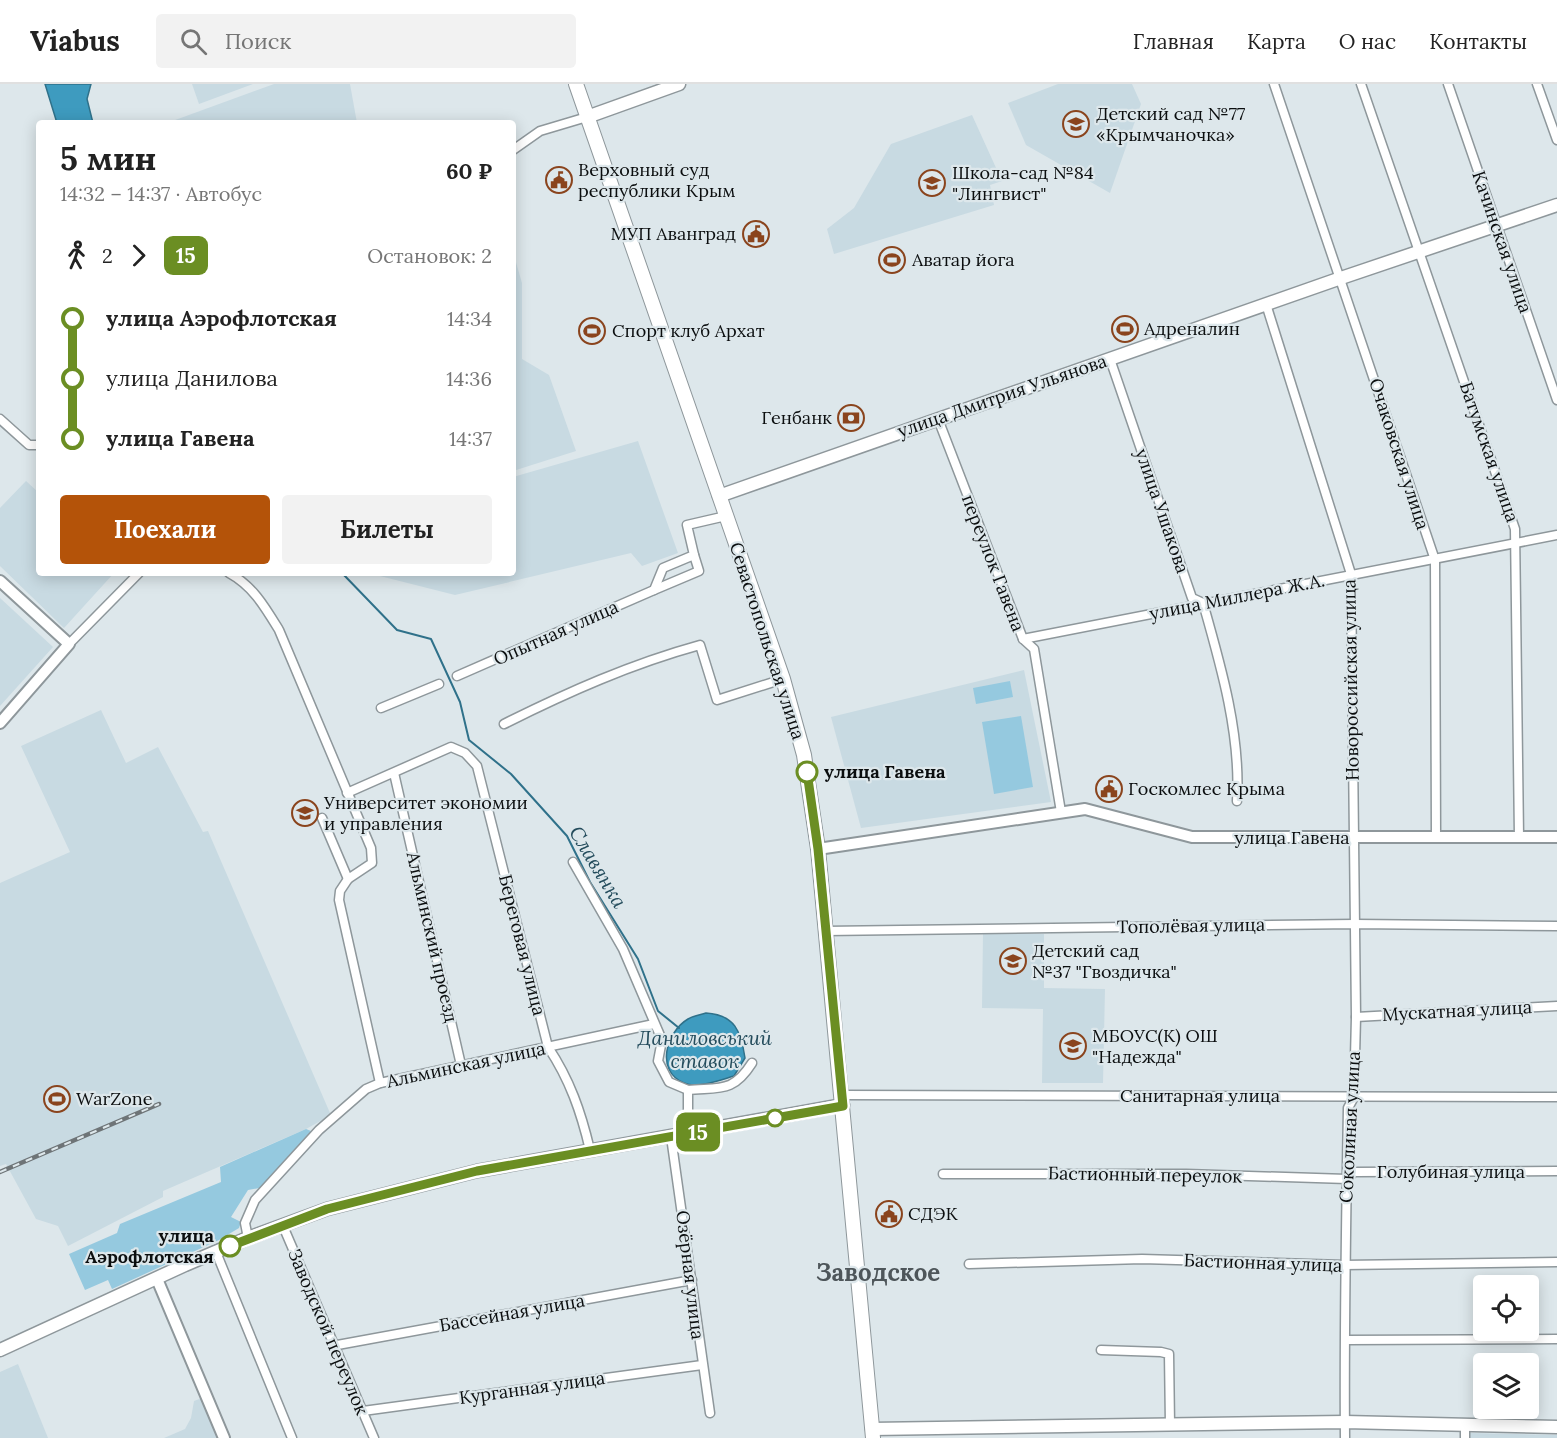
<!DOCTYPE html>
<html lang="ru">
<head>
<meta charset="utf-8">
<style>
  body { margin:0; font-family:Lora,serif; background:#f2f2f2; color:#222; height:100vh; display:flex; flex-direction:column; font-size:22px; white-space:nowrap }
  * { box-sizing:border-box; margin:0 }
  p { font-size:20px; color:#767676 }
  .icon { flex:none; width:33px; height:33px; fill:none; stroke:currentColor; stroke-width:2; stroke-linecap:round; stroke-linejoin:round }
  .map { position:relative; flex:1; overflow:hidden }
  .panel { position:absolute; left:36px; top:36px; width:480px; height:456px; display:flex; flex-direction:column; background:#fff; border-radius:6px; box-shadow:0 3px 15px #0003 }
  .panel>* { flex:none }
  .badge { padding:0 12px; border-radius:9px; font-size:21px; line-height:39px }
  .buttons { position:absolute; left:1473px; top:1191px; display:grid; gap:12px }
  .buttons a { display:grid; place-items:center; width:66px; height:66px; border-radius:6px; background:#fff; box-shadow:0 3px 15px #0003; font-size:30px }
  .map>.badge { position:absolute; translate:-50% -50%; box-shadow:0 0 0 3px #fff }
  .legs { display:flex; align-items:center; gap:9px; height:66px; padding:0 24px; font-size:20px }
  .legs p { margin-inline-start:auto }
  .headline { display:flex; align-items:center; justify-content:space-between; height:102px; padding:0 24px }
  h1 { font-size:33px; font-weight:700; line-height:45px }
  .button { display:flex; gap:12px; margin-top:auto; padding:12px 24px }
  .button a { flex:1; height:69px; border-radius:6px; background:#b45309; color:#fff; font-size:24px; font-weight:700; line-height:69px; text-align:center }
  .button a+a { background:#f2f2f2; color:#222 }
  ul { padding:0 24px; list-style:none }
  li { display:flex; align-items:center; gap:21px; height:60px; font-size:22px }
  li i { display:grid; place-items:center; width:9px; height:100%; margin:0 8px; background:currentColor }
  li i::after { content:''; width:15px; height:15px; margin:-8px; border:4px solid; border-radius:50%; background:#fff }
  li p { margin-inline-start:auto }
  li:first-child i { background:linear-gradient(#0000 50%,currentColor 0) }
  li:last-child i { background:linear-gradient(currentColor 50%,#0000 0) }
  header { display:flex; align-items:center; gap:36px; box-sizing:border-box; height:84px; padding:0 30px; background:#fff; border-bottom:2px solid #e0e0e0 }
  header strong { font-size:28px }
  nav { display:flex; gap:33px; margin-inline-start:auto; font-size:21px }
  .search { width:420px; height:54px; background:#f2f2f2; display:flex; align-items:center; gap:15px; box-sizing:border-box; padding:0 21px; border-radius:6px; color:#767676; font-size:22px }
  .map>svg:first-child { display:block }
  .built { fill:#c8dae2 }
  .green { fill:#95c9df }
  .water { fill:#3e9bbf; stroke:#2f718a; stroke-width:1.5 }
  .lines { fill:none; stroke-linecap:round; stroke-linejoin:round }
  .stream { stroke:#2f718a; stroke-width:2 }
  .minor-casing { stroke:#8e979b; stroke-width:11 }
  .tertiary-casing { stroke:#8e979b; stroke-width:14 }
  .secondary-casing { stroke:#8e979b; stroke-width:15 }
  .primary-casing { stroke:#8e979b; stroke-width:16 }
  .minor { stroke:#fff; stroke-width:8 }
  .tertiary { stroke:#fff; stroke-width:10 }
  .secondary { stroke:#fff; stroke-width:12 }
  .primary { stroke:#fff; stroke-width:14 }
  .rail-casing { stroke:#6e7477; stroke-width:4.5 }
  .rail { stroke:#dde7eb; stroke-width:2; stroke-dasharray:7; stroke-linecap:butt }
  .line-1-casing { stroke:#fff; stroke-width:14 }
  .line-1 { stroke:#6b8e23; stroke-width:9 }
  .stop-1-dot { fill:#fff; stroke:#6b8e23; stroke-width:3 }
  .labels { text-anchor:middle; stroke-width:4.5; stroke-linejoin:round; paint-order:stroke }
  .poi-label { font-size:18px; fill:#0b0e0f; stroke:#dde7eb; text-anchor:start }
  .street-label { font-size:18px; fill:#0b0e0f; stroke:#dde7eb }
  .stop-label { font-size:18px; font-weight:bold; fill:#0b0e0f; stroke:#dde7eb; text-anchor:start }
  .water-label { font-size:20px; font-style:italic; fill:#244c5c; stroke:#dde7eb }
  .district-label { font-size:24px; font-weight:bold; fill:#4e565a; stroke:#dde7eb }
</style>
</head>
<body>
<header>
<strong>Viabus</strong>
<div class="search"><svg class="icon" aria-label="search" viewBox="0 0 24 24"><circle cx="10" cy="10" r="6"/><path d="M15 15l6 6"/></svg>Поиск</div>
<nav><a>Главная</a><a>Карта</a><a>О нас</a><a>Контакты</a></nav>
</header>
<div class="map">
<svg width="1557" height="1354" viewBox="0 0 1557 1354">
  <rect width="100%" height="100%" fill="#dde7eb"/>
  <g class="built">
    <polygon points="192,0 253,0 199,20"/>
    <polygon points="274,0 350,0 357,39 167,39"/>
    <polygon points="1058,0 1132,0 1141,20 1110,109 1026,61 1008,19"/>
    <polygon points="972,31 1002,97 990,101 994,121 834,170 827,145 854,124 891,60"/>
    <polygon points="513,168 522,199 522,275 549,291 576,367 513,387"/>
    <polygon points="638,357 678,469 642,482 631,469 455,511 368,489 513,489 513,393"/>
    <polygon points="26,397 39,409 39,489 114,489 64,544 0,482 0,424"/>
    <polygon points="0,514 53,563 0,622"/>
    <polygon points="1024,586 1051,718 861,744 831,633"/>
    <polygon points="101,626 126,679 158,663 203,748 208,747 330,1029 324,1035 306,1045 163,1107 163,1113 68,1162 58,1142 36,1135 6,1080 0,1082 0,799 70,768 21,662"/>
    <polygon points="983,849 1044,850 1044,904 1105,905 1103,999 1042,999 1043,925 982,924"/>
    <polygon points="18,1280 48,1354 0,1354 0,1288"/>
    <polygon points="202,1314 218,1354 164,1354 185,1345 191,1334 194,1317"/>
    <polygon points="1469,1349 1557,1351 1557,1354 1469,1354"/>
  </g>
  <g class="green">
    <polygon points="1010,597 1013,613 976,620 973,604"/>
    <polygon points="1021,632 1033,703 994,710 982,638"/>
    <polygon points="306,1045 311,1047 303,1060 265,1103 248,1106 231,1133 241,1138 239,1144 219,1156 112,1205 108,1196 85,1206 69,1170 117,1149 120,1140 221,1098 220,1083"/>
  </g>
  <g class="water">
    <polygon points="45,0 91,0 87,15 93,39 57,39"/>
    <path d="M706 929C735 931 741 947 745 974L734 992C720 996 697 1005 684 999 655 987 666 948 688 935 693 932 700 931 706 929Z"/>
  </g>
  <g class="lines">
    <polyline class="stream" points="342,489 397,546 431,555 460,618 469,656 511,690 567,752 590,798 638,875 658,927 679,944"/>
    <defs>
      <g id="minor">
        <polyline points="1274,0 1435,476 1436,754"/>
        <polyline points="1361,0 1515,445 1519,753"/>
        <polyline points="1448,0 1557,316"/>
        <polyline points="1537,0 1557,56"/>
        <polyline points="513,66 540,47 587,33"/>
        <path d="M1266 220 1351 490 1356 933 1354 1013 1348 1024C1346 1134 1344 1244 1345 1354"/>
        <path d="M1110 275 1192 514 1203 519C1221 582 1241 651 1237 717"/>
        <polyline points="0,335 29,361 39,361"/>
        <polyline points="938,335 1023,555 1034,565 1061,728"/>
        <path d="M229 489C253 502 265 523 279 546L371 764 372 779 348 795 322 734"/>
        <polyline points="654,506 699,487 694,471"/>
        <polyline points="1023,555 1557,451"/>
        <polyline points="69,560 139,489"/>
        <polyline points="457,592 654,506 663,484 694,471 687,441 726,432"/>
        <polyline points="381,624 439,600"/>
        <path d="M504 640C568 608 631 580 700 561L717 616 783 595"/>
        <polyline points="394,689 461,981"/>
        <path d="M347 709 451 663 465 669 477 682 548 963C570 996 581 1028 590 1066"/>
        <polyline points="573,778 623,865 662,956 658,977 669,998 688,1006"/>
        <polyline points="348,795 340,807 339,816 380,999"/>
        <polyline points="825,847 1355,840 1557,842"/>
        <polyline points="1356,933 1557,922"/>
        <polyline points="842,1011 1557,1013"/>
        <path d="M724 1043 711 1037 688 1034V1006C720 1003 733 1009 752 979"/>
        <polyline points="671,1053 710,1329"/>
        <polyline points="943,1090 1186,1090 1347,1095 1354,1088 1557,1087"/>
        <polyline points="283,1142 374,1354"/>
        <polyline points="248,1154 245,1139 255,1116 319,1046 366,1005 380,999 654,940"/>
        <polyline points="216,1168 292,1354"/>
        <polyline points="969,1180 1142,1175 1344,1181 1557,1178"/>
        <polyline points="1347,1256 1557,1255"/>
        <polyline points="332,1262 692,1196"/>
        <polyline points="1101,1266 1161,1268 1169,1270 1170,1341"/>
        <polyline points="363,1327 702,1281"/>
        <polyline points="1465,1354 1465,1343"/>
      </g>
      <g id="tertiary">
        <polyline points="0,497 69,560 0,639"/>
        <polyline points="818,765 1085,725 1192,753 1557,753"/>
        <polyline points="157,1195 224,1354"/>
      </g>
      <g id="secondary">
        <polyline points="587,33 679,0"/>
        <polyline points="719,412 1341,194 1557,121"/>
        <polyline points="0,1266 185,1181 248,1154 327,1125 477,1087 843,1021"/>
        <polyline points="872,1345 1345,1338 1557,1343"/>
      </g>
      <polyline id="primary" points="576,0 783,595 804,671 818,765 873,1354"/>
    </defs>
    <use href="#minor" class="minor-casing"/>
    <use href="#tertiary" class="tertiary-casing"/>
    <use href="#secondary" class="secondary-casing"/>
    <use href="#primary" class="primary-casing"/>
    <use href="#minor" class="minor"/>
    <use href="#tertiary" class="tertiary"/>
    <use href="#secondary" class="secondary"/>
    <use href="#primary" class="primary"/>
    <defs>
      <polyline id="rail" points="0,1088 159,1020"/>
    </defs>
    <use href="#rail" class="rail-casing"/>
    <use href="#rail" class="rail"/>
  </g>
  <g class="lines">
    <defs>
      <polyline id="line-1" points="230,1162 327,1125 477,1087 843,1022 818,765 807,688"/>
    </defs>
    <use href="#line-1" class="line-1-casing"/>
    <use href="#line-1" class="line-1"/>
  </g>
  <defs>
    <symbol id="school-ring" viewBox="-11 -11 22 22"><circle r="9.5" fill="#dde7eb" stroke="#8a441d" stroke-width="1.5"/><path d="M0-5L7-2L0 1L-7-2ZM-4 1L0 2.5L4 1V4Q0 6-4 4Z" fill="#8a441d"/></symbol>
    <symbol id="civic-ring" viewBox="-11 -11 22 22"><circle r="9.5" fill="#dde7eb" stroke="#8a441d" stroke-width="1.5"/><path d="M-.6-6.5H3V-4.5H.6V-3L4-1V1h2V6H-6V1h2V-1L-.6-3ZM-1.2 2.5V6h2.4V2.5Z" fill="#8a441d"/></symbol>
    <symbol id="stadium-ring" viewBox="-11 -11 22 22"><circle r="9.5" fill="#dde7eb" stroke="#8a441d" stroke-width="1.5"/><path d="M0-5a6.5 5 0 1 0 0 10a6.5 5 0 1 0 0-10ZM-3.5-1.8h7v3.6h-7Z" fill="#8a441d"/></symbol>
    <symbol id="bank-ring" viewBox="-11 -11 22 22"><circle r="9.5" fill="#dde7eb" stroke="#8a441d" stroke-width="1.5"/><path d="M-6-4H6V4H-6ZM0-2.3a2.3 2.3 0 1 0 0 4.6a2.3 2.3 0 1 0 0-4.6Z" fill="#8a441d"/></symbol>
    <symbol id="university-ring" viewBox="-11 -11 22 22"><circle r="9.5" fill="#dde7eb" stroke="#8a441d" stroke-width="1.5"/><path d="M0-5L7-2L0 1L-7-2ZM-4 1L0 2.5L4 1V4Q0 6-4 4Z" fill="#8a441d"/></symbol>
  </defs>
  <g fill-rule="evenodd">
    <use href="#school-ring" x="1061" y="25" width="30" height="30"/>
    <use href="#civic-ring" x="544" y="81" width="30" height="30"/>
    <use href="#school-ring" x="917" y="84" width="30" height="30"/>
    <use href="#civic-ring" x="741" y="135" width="30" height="30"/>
    <use href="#stadium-ring" x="877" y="161" width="30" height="30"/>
    <use href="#stadium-ring" x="1110" y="230" width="30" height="30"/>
    <use href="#stadium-ring" x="577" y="232" width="30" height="30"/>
    <use href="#bank-ring" x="836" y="319" width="30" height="30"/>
    <use href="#civic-ring" x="1094" y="690" width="30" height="30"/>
    <use href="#university-ring" x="290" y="714" width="30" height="30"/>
    <use href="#school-ring" x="998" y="862" width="30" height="30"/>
    <use href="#school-ring" x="1058" y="947" width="30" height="30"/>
    <use href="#stadium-ring" x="42" y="1000" width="30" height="30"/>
    <use href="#civic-ring" x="874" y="1115" width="30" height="30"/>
  </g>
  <g class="stop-1-dot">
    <circle cx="807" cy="688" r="10"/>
    <circle cx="775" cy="1034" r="8"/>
    <circle cx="230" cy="1162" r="10"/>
  </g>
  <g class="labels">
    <g class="poi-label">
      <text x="1096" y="36">Детский сад №77<tspan x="1096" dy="21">«Крымчаночка»</tspan></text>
      <text x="578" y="92">Верховный суд<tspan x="578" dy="21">республики Крым</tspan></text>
      <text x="952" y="95">Школа-сад №84<tspan x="952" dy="21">"Лингвист"</tspan></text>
      <text x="736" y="156" text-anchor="end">МУП Аванград</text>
      <text x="912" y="182">Аватар йога</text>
      <text x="1144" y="251">Адреналин</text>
      <text x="612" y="253">Спорт клуб Архат</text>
      <text x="832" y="340" text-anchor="end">Генбанк</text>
      <text x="1128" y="711">Госкомлес Крыма</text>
      <text x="324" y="725">Университет экономии<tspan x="324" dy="21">и управления</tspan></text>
      <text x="1032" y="873">Детский сад<tspan x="1032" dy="21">№37 "Гвоздичка"</tspan></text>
      <text x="1092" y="958">МБОУС(К) ОШ<tspan x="1092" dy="21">"Надежда"</tspan></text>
      <text x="76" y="1021">WarZone</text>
      <text x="908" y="1136">СДЭК</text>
    </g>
    <g class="street-label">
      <text transform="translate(1502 158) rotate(71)" y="6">Качинская улица</text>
      <text transform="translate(1002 312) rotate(-19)" y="6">улица Дмитрия Ульянова</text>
      <text transform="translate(1489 368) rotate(71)" y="6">Батумская улица</text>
      <text transform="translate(1399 370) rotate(72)" y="6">Очаковская улица</text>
      <text transform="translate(1162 427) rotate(71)" y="6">улица Ушакова</text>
      <text transform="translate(993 479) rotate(69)" y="6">переулок Гавена</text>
      <text transform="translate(1237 513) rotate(-11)" y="6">улица Миллера Ж.А.</text>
      <text transform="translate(556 549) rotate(-24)" y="6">Опытная улица</text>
      <text transform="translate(767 557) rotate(72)" y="6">Севастопольская улица</text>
      <text transform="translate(1351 596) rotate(-91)" y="6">Новороссийская улица</text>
      <text x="1292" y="760">улица Гавена</text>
      <text transform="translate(1191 842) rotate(-1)" y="6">Тополёвая улица</text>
      <text transform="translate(432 853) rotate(77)" y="6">Альминский проезд</text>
      <text transform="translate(522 861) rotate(76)" y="6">Береговая улица</text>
      <text transform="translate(1457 927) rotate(-3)" y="6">Мускатная улица</text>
      <text transform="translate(466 981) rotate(-12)" y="6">Альминская улица</text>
      <text x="1200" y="1018">Санитарная улица</text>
      <text transform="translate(1350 1043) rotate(-87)" y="6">Соколиная улица</text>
      <text x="1451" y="1094">Голубиная улица</text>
      <text transform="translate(1145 1091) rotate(1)" y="6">Бастионный переулок</text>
      <text transform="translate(1263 1179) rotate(2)" y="6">Бастионная улица</text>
      <text transform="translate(690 1191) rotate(83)" y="6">Озёрная улица</text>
      <text transform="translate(512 1229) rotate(-10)" y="6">Бассейная улица</text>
      <text transform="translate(328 1248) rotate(67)" y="6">Заводской переулок</text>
      <text transform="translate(532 1304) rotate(-8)" y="6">Курганная улица</text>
    </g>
    <g class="stop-label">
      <text x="824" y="694">улица Гавена</text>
      <text x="214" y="1158" text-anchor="end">улица<tspan x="214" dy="21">Аэрофлотская</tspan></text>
    </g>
    <g class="water-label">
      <text transform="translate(598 783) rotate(59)" y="7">Славянка</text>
      <text x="705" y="961">Даниловський<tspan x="705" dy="23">ставок</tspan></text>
    </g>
    <g class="district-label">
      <text x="878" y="1197">Заводское</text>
    </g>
  </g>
</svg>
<div class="buttons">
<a><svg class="icon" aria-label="locate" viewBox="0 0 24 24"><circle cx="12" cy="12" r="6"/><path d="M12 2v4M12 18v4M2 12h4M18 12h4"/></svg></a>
<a><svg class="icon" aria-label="layers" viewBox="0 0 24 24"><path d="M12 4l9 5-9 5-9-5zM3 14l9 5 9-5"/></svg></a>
</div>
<b class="badge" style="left:698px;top:1048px;background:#6b8e23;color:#fff">15</b>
<section class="panel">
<div class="headline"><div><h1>5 мин</h1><p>14:32 – 14:37 · Автобус</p></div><b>60 ₽</b></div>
<div class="legs"><svg class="icon" aria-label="walk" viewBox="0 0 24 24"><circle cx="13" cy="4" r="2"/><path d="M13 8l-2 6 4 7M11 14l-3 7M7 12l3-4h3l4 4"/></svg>2<svg class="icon" aria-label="forward" viewBox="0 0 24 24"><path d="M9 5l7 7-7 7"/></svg><b class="badge" style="background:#6b8e23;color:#fff">15</b><p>Остановок: 2</p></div>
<ul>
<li><i style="color:#6b8e23"></i><b>улица Аэрофлотская</b><p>14:34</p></li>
<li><i style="color:#6b8e23"></i><span>улица Данилова</span><p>14:36</p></li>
<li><i style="color:#6b8e23"></i><b>улица Гавена</b><p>14:37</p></li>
</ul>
<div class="button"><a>Поехали</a><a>Билеты</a></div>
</section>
</div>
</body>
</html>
